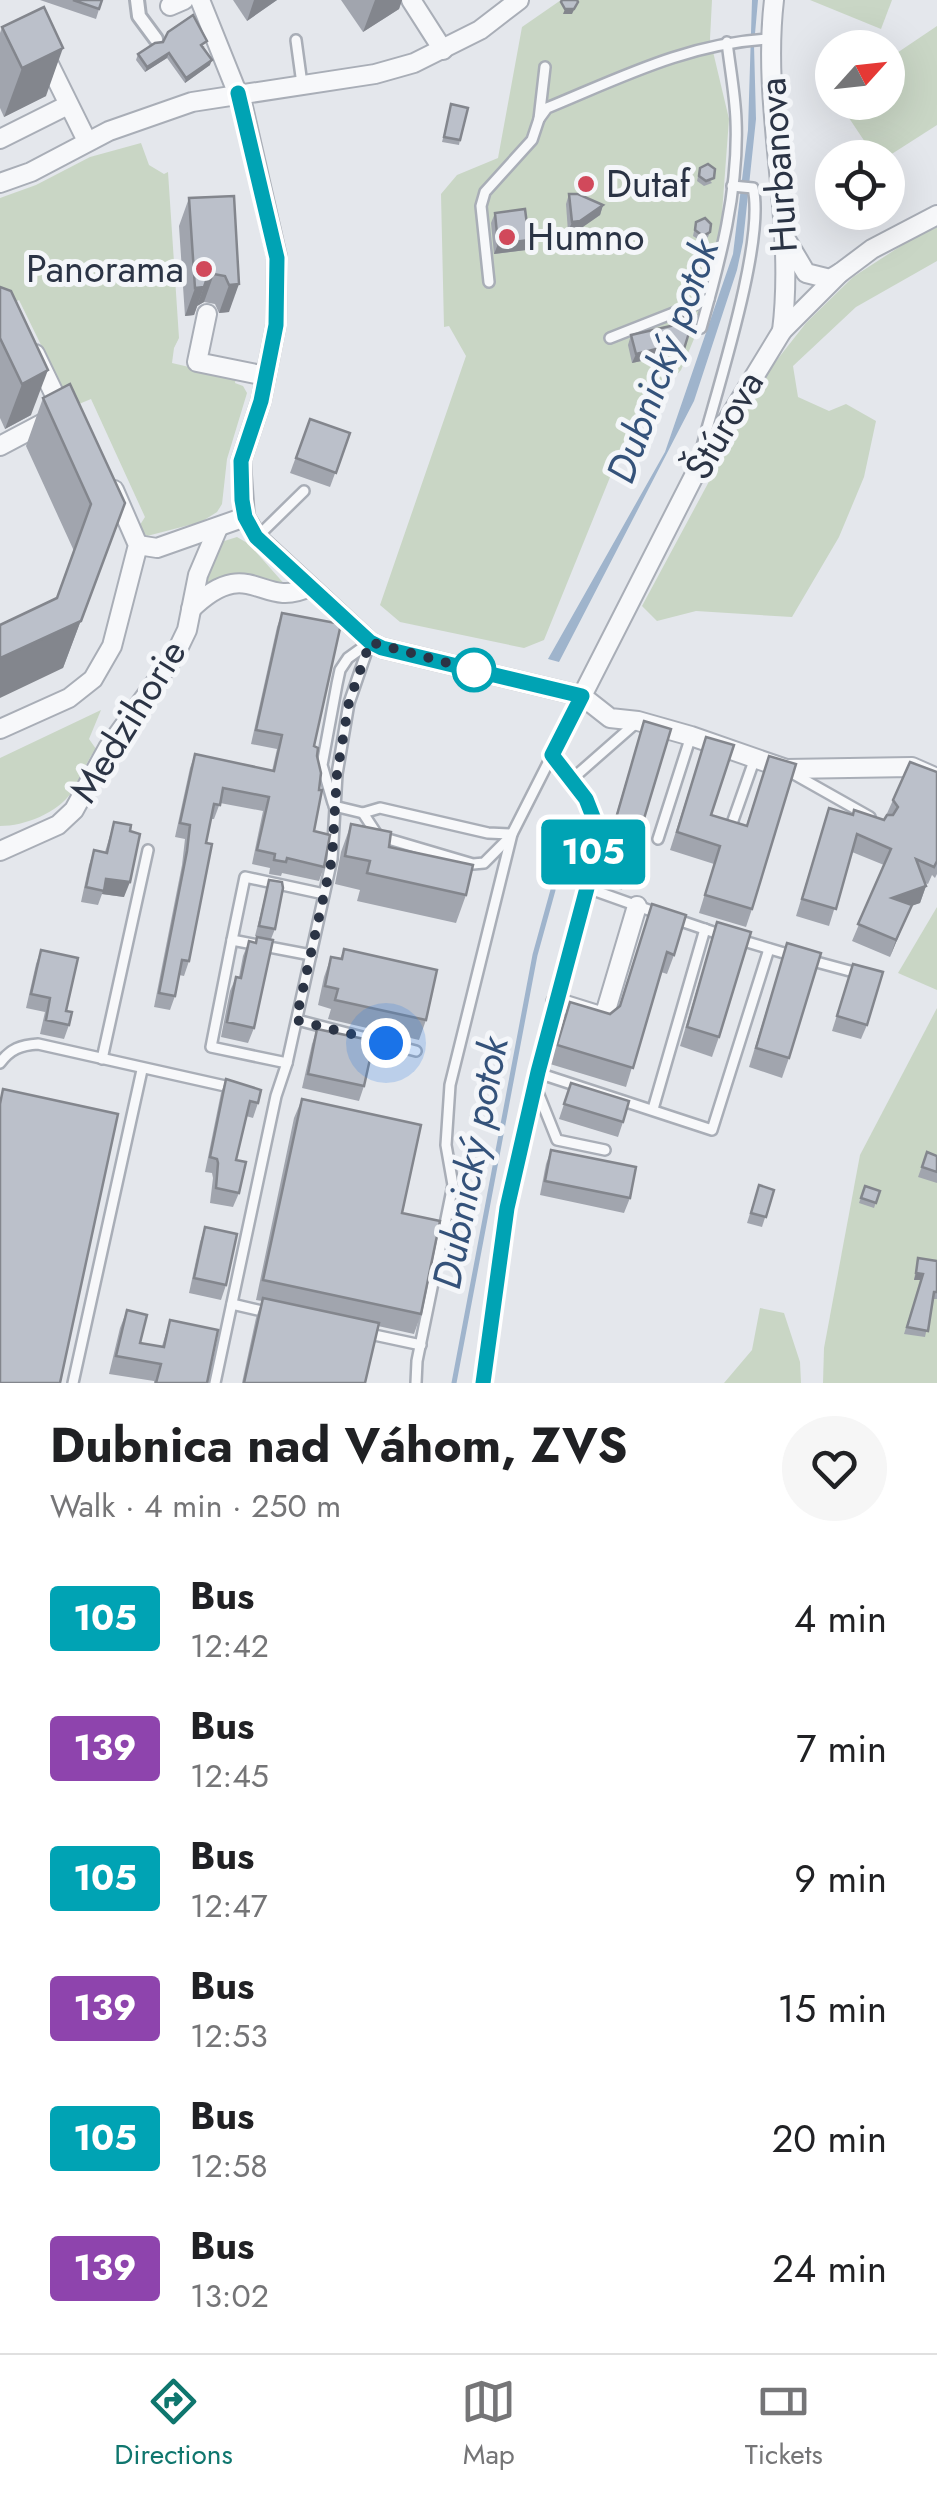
<!DOCTYPE html>
<html lang="en">
<head>
<meta charset="utf-8">
<style>
  body { margin:0; font-family:Jost,sans-serif; background:#f6f6f6; color:#202124; height:100vh; display:flex; flex-direction:column; font-size:38px; white-space:nowrap }
  * { box-sizing:border-box; margin:0 }
  p { font-size:32px; color:#757577 }
  .icon { flex:none; width:55px; height:55px; fill:none; stroke:currentColor; stroke-width:2; stroke-linecap:round; stroke-linejoin:round }
  .map { position:relative; height:1383px; overflow:hidden }
  .sheet { display:flex; flex-direction:column; background:#fff; flex:1 }
  .sheet>* { flex:none }
  .badge { padding:0 20px; border-radius:8px; font-size:35px; line-height:65px }
  .needle { width:65px; rotate:63deg }
  .tools { position:absolute; left:815px; top:30px; display:grid; gap:20px }
  .tools a { display:grid; place-items:center; width:90px; height:90px; border-radius:50%; background:#fff; box-shadow:0 10px 40px #0002; font-size:50px }
  .you { position:absolute; width:50px; height:50px; margin:-25px; border:8px solid #fff; border-radius:50%; background:#1a73e8; box-shadow:0 0 0 15px #1a73e833 }
  .map>.badge { position:absolute; translate:-50% -50%; box-shadow:0 0 0 5px #fff }
  .round { display:grid; place-items:center; flex:none; width:105px; height:105px; border-radius:52px; background:#f6f6f6 }
  .head { display:flex; align-items:center; justify-content:space-between; height:170px; padding:0 50px }
  h1 { font-size:48px; font-weight:700; line-height:75px }
  ul { padding:0; list-style:none }
  li { display:flex; align-items:center; gap:30px; height:130px; padding:0 50px }
  li div { flex:1 }
  li b { display:block; font-size:38px }
  li em { font-style:normal }
  li .badge { min-width:110px; font-weight:700; text-align:center }
  .dock { display:flex; justify-content:space-around; align-items:center; height:140px; border-top:2px solid #e0e0e0; background:#fff; font-size:28px; color:#757577 }
  .dock a { display:grid; justify-items:center; gap:5px }
  .dock .selected { color:#0f766e }
  .map>svg:first-child { display:block }
  .green { fill:#c9d6c5 }
  .water { fill:#9fb4cc }
  .lines { fill:none; stroke-linecap:round; stroke-linejoin:round }
  .stream { stroke:#9fb4cc; stroke-width:5 }
  .service-casing { stroke:#a9aeb7; stroke-width:14 }
  .pedestrian-casing { stroke:#a9aeb7; stroke-width:18 }
  .minor-casing { stroke:#a9aeb7; stroke-width:22 }
  .service { stroke:#f7f8fa; stroke-width:9 }
  .pedestrian { stroke:#f7f8fa; stroke-width:12 }
  .minor { stroke:#f7f8fa; stroke-width:18 }
  .wall { fill:#a1a5ae }
  .shaded-wall { fill:#83868d }
  .building { fill:#bbc0ca; stroke:#83868d; stroke-width:2.5 }
  .line-casing { stroke:#fff; stroke-width:22 }
  .line { stroke:#00a3b4; stroke-width:15 }
  .walk { stroke:#2b3445; stroke-width:10; stroke-dasharray:0 18 }
  .poi-dot { fill:#d1495b; stroke:#f4f6f9; stroke-width:4 }
  .stop-dot { fill:#fff; stroke:#00a3b4; stroke-width:5 }
  .labels { text-anchor:middle; stroke-width:10; stroke-linejoin:round; paint-order:stroke }
  .street-label { font-size:38px; fill:#2b3445; stroke:#f4f6f9 }
  .poi-label { font-size:38px; fill:#2b3445; stroke:#f4f6f9; text-anchor:start }
  .water-label { font-size:40px; font-style:italic; fill:#34527a; stroke:#f4f6f9 }
</style>
</head>
<body>
<div class="map">
<svg width="937" height="1383" viewBox="0 0 937 1383">
  <rect width="100%" height="100%" fill="#e4e7ec"/>
  <g class="green">
    <polygon points="561,0 712,0 710,39 729,119 720,240 707,293 696,319 696,334 681,370 632,423 544,640 524,648 400,622 380,605 466,356 449,326 444,327 441,194 457,175 498,158 522,27"/>
    <polygon points="810,0 892,0 881,29"/>
    <polygon points="937,26 937,125 887,157 875,157 839,103 888,102 888,59"/>
    <polygon points="141,143 149,165 164,174 168,172 179,338 174,348 172,363 236,378 235,383 243,386 247,393 227,459 222,504 217,512 201,522 147,536 138,528 145,517 91,399 79,404 64,392 19,300 6,307 0,303 0,198 36,185 90,157"/>
    <polygon points="937,227 937,261 856,307 793,366 798,397 829,411 846,404 876,421 864,477 839,537 792,617 696,611 657,621 642,606 769,370 806,323 853,277 910,240"/>
    <path d="M237 537 249 544 287 587C255 582 224 568 199 593L221 542Z"/>
    <path d="M101 710 89 739 96 749C85 763 80 780 72 792 57 813 25 826 0 826V758Z"/>
    <polygon points="937,907 937,990 898,973"/>
    <polygon points="937,1008 937,1383 823,1383 824,1348 860,1155"/>
    <polygon points="760,1308 784,1313 800,1362 801,1383 724,1383 752,1350"/>
  </g>
  <polygon class="water" points="752,0 758,0 754,45 756,119 743,242 737,270 694,401 559,662 548,659 665,452 733,254 748,130"/>
  <g class="lines">
    <polyline class="stream" points="454,1383 535,955 553,890 549,836"/>
    <defs>
      <g id="service">
        <polyline points="296,40 302,84"/>
        <path d="M539 119 547 108C620 78 688 43 769 39"/>
        <polyline points="489,282 481,206 485,192 532,140 539,119 545,67"/>
        <path d="M701 328C720 261 739 190 736 120 735 94 730 68 727 42"/>
        <polyline points="610,338 709,299"/>
        <path d="M700 454C715 396 766 241 753 188L732 186"/>
        <polyline points="257,537 304,491"/>
        <polyline points="792,773 870,817"/>
        <polyline points="571,780 637,722"/>
        <polyline points="333,803 322,765 337,684 340,670 348,658 366,645"/>
        <polyline points="334,806 363,813 380,808 488,833 512,834"/>
        <polyline points="363,813 378,836 473,864 484,863 509,838"/>
        <polyline points="730,829 755,758"/>
        <polyline points="658,839 691,736"/>
        <polyline points="587,888 660,914"/>
        <polyline points="675,919 722,935"/>
        <polyline points="737,939 794,956"/>
        <polyline points="232,940 211,1047 287,1063"/>
        <polyline points="311,955 232,940 245,877 324,894"/>
        <polyline points="809,960 861,974"/>
        <polyline points="297,1020 416,1051"/>
        <polyline points="102,1059 148,850"/>
        <path d="M0 1063C10 1049 21 1045 38 1044L234 1088"/>
        <polyline points="538,1073 712,1130 769,949"/>
        <polyline points="537,1090 557,1140 605,1150"/>
        <polyline points="653,1109 705,929"/>
        <polyline points="232,1304 266,1312"/>
        <polyline points="365,1333 421,1345"/>
        <polyline points="73,1383 142,1070"/>
        <polyline points="215,1383 276,1096 287,1063 332,859 337,774 349,703 370,642"/>
        <polyline points="416,1383 417,1361 453,1185 446,1145 450,1085 512,834 582,696"/>
        <polyline points="483,1383 507,1208 538,1073 587,888 593,849 595,822 586,799 552,755"/>
      </g>
      <polyline id="pedestrian" points="137,0 139,16 156,39"/>
      <g id="minor">
        <polyline points="200,0 243,107 277,257 276,325 261,401 241,461 245,517 257,537 370,642 382,648 582,696 696,472 782,331 840,273 872,249 937,215"/>
        <polyline points="411,0 443,50"/>
        <path d="M774 0C761 110 796 220 782 331"/>
        <polyline points="170,6 184,0"/>
        <polyline points="46,58 87,141"/>
        <polyline points="0,139 68,105"/>
        <polyline points="0,183 31,172 109,131 192,102 375,74 414,63 480,30 519,0"/>
        <polyline points="787,241 806,273 830,279 840,273"/>
        <polyline points="207,314 197,362 266,376"/>
        <polyline points="35,354 63,412"/>
        <polyline points="0,446 53,418"/>
        <polyline points="138,545 157,548 245,517"/>
        <path d="M191 609C250 552 261 611 309 587"/>
        <polyline points="582,696 610,718 638,721 691,736 786,769 912,767 937,778"/>
        <polyline points="0,729 69,698 93,679 112,646 138,545 114,490"/>
        <polyline points="0,851 58,825 74,810 108,748 174,657 187,630 198,575 218,528"/>
        <polyline points="556,1002 604,1017 637,906"/>
      </g>
    </defs>
    <use href="#service" class="service-casing"/>
    <use href="#pedestrian" class="pedestrian-casing"/>
    <use href="#minor" class="minor-casing"/>
    <use href="#service" class="service"/>
    <use href="#pedestrian" class="pedestrian"/>
    <use href="#minor" class="minor"/>
  </g>
  <g class="wall">
    <polygon points="40,0 102,0 96,19"/>
    <polygon points="233,0 277,0 247,21"/>
    <polygon points="341,0 402,0 399,9 363,32"/>
    <polygon points="2,27 46,96 4,117 0,108 0,33"/>
    <polygon points="205,46 203,47 210,65 185,83 167,58 145,72 136,60 138,54"/>
    <polygon points="450,109 460,140 459,145 442,142"/>
    <polygon points="700,168 712,183 704,186 697,181"/>
    <polygon points="569,194 603,205 600,215 577,231 568,232 566,204"/>
    <polygon points="234,196 229,312 219,313 215,304 204,302 197,306 194,315 185,316 179,226 189,198"/>
    <polygon points="495,213 526,250 494,254 491,223"/>
    <polygon points="696,222 710,232 708,237 701,241 693,236"/>
    <polygon points="691,275 705,285 703,290 695,294 688,288"/>
    <polygon points="0,287 31,415 5,429 0,418"/>
    <polygon points="674,319 691,326 680,359 669,355 632,363 628,345 631,335 672,326"/>
    <polygon points="43,398 125,503 63,668 57,598 74,551 26,446"/>
    <polygon points="310,419 350,433 330,487 290,473"/>
    <polygon points="282,613 317,756 314,831 324,867 319,881 282,873 281,876 269,874 270,868 252,864 263,811 220,803 214,819 211,819 206,843 189,961 184,976 179,975 175,996 170,1010 154,1007 182,865 185,839 175,837 190,768 195,754 272,771 277,749 251,744 277,627"/>
    <polygon points="644,721 627,875 622,890 596,882"/>
    <polygon points="706,737 711,815 746,826 769,756 752,909 746,927 699,913 714,864 670,850"/>
    <polygon points="937,772 937,874 935,878 932,875 928,884 925,883 926,886 920,903 911,906 890,957 852,941 884,865 852,852 829,926 796,916 829,808 853,815 884,820 893,800"/>
    <polygon points="114,822 130,831 124,897 102,894 98,905 81,902 89,865 94,850 105,852"/>
    <polygon points="351,824 466,895 456,923 357,901 360,890 335,884 341,852"/>
    <polygon points="269,880 275,929 271,939 255,936"/>
    <polygon points="652,904 674,955 667,974 661,972 626,1087 550,1064 570,1002 610,1014 619,1007"/>
    <polygon points="717,922 719,1037 712,1057 680,1046"/>
    <polygon points="249,941 254,1028 248,1043 221,1037 230,991 236,977 239,977 243,956"/>
    <polygon points="787,943 789,1058 782,1078 749,1067"/>
    <polygon points="344,949 426,1020 419,1040 328,1019 331,1009 318,1005 324,977 331,957 340,959"/>
    <polygon points="41,950 66,1011 69,1025 64,1039 40,1034 45,1012 26,1008 36,964"/>
    <polygon points="853,964 867,1025 861,1039 832,1031"/>
    <polygon points="317,1029 364,1086 359,1101 302,1088 312,1044"/>
    <polygon points="226,1079 258,1103 253,1118 246,1116 236,1160 239,1193 233,1207 210,1203 213,1178 212,1173 205,1172 221,1093"/>
    <polygon points="571,1083 623,1122 618,1137 559,1119"/>
    <polygon points="302,1099 402,1213 421,1314 414,1334 378,1326 365,1383 242,1383 256,1318 262,1301 256,1300 294,1118"/>
    <polygon points="551,1150 630,1198 624,1213 540,1195 546,1164"/>
    <polygon points="927,1152 937,1156 937,1183 918,1177"/>
    <polygon points="759,1185 774,1190 762,1227 747,1223"/>
    <polygon points="865,1186 880,1191 874,1208 859,1203"/>
    <polygon points="205,1227 226,1285 221,1300 189,1293 200,1242"/>
    <polygon points="918,1258 937,1261 937,1299 933,1299 925,1337 904,1334 921,1280 914,1280"/>
    <polygon points="127,1310 140,1343 162,1346 170,1320 207,1383 154,1383 154,1381 109,1374 120,1328"/>
  </g>
  <g class="shaded-wall">
    <polygon points="254,0 277,0 247,21"/>
    <polygon points="375,0 402,0 399,9 363,32"/>
    <polygon points="578,2 572,14 563,14 565,9"/>
    <polygon points="63,48 46,96 4,117 22,68"/>
    <polygon points="169,53 167,58 145,72 147,67"/>
    <polygon points="212,60 210,65 185,83 186,78"/>
    <polygon points="603,205 600,215 577,231 568,232 572,222"/>
    <polygon points="529,240 526,250 494,254 498,244"/>
    <polygon points="214,274 204,302 197,306 207,278"/>
    <polygon points="239,284 229,312 219,313 229,285"/>
    <polygon points="204,287 194,315 185,316 195,288"/>
    <polygon points="672,345 669,355 632,363 636,354"/>
    <polygon points="48,370 31,415 5,429 22,384"/>
    <polygon points="125,503 63,668 0,698 0,658 81,621"/>
    <polygon points="106,879 130,882 124,897 102,894"/>
    <polygon points="926,886 920,903 911,906 890,957 896,940 892,898"/>
    <polygon points="916,1273 923,1274 921,1280 914,1280"/>
  </g>
  <g class="building">
    <polygon points="73,0 102,0 99,9"/>
    <polygon points="562,0 577,0 578,2 574,9 565,9 561,2"/>
    <polygon points="44,7 63,48 22,68 2,27"/>
    <polygon points="193,15 207,41 201,45 212,60 186,78 169,53 147,67 138,54 155,43 163,42 168,32"/>
    <polygon points="451,104 468,108 460,140 444,137"/>
    <polygon points="708,164 715,169 714,178 706,181 699,176 700,168"/>
    <polygon points="569,194 578,194 603,205 580,221 572,222"/>
    <polygon points="234,196 239,284 229,285 225,276 214,274 207,278 204,287 195,288 189,198"/>
    <polygon points="525,209 529,240 498,244 495,213"/>
    <polygon points="705,218 711,224 710,232 703,236 695,230 696,222"/>
    <polygon points="699,272 706,277 705,285 697,289 690,283 691,275"/>
    <polygon points="0,287 11,291 48,370 22,384 0,338"/>
    <polygon points="688,315 691,326 684,349 672,345 636,354 631,335 675,325 674,319"/>
    <polygon points="70,384 125,503 81,621 0,658 0,625 57,598 91,504 43,398"/>
    <polygon points="310,419 350,433 336,473 296,458"/>
    <polygon points="282,613 341,624 314,746 318,748 317,756 321,773 319,790 322,790 314,831 330,835 324,867 287,858 286,862 274,860 275,854 257,850 269,797 223,788 220,805 214,804 206,843 212,844 189,961 182,960 175,996 159,993 187,851 190,825 180,823 195,754 274,771 282,735 256,730"/>
    <polygon points="644,721 671,729 627,875 602,867"/>
    <polygon points="706,737 734,745 711,815 747,826 769,756 796,764 752,909 705,895 720,846 677,832"/>
    <polygon points="910,762 937,772 937,861 934,867 916,859 926,886 892,898 912,905 896,940 858,924 891,849 857,834 836,909 802,899 829,808 853,815 854,810 884,820 887,815 893,815 898,807 893,800"/>
    <polygon points="114,822 131,825 130,831 140,834 130,882 106,879 104,891 86,887 94,850 107,853"/>
    <polygon points="351,824 391,832 389,847 473,865 466,895 367,873 370,861 345,856"/>
    <polygon points="269,880 282,882 283,888 275,929 259,926"/>
    <polygon points="652,904 686,915 674,955 667,952 633,1068 557,1045 570,1002 610,1014 620,1006"/>
    <polygon points="717,922 751,932 719,1037 687,1027"/>
    <polygon points="257,937 273,940 254,1028 227,1022 236,977 241,978 249,941 256,943"/>
    <polygon points="787,943 821,953 789,1058 756,1048"/>
    <polygon points="344,949 437,970 426,1020 335,1000 338,989 325,986 331,957 342,959"/>
    <polygon points="41,950 78,958 66,1011 72,1012 69,1025 46,1020 50,998 31,994"/>
    <polygon points="853,964 883,972 867,1025 837,1016"/>
    <polygon points="317,1029 374,1041 364,1086 308,1074"/>
    <polygon points="226,1079 261,1090 258,1103 250,1101 236,1160 246,1162 239,1193 216,1188 218,1163 217,1159 210,1157"/>
    <polygon points="571,1083 629,1101 623,1122 564,1104"/>
    <polygon points="3,1089 118,1114 60,1383 0,1383 0,1104"/>
    <polygon points="302,1099 421,1125 402,1213 440,1221 421,1314 263,1280"/>
    <polygon points="551,1150 636,1167 630,1198 545,1181"/>
    <polygon points="927,1152 937,1156 937,1172 922,1167"/>
    <polygon points="759,1185 774,1190 766,1217 751,1213"/>
    <polygon points="865,1186 880,1191 876,1203 861,1198"/>
    <polygon points="205,1227 237,1234 226,1285 194,1278"/>
    <polygon points="918,1258 937,1261 937,1292 934,1292 928,1331 907,1327 923,1274 916,1273"/>
    <polygon points="263,1298 379,1323 365,1383 244,1383"/>
    <polygon points="127,1310 147,1315 140,1343 164,1347 170,1320 218,1330 207,1383 156,1383 161,1364 116,1356"/>
  </g>
  <g class="lines">
    <defs>
      <polyline id="line" points="238,93 277,258 276,325 261,401 241,461 242,500 245,517 256,537 370,642 382,648 582,696 552,755 586,799 595,822 593,850 587,888 538,1072 507,1208 483,1383"/>
    </defs>
    <use href="#line" class="line-casing"/>
    <use href="#line" class="line"/>
    <polyline class="walk" points="386,1043 296,1020 332,859 337,774 349,702 370,642 474,670"/>
  </g>
  <g class="poi-dot">
    <circle cx="586" cy="184" r="10"/>
    <circle cx="507" cy="237" r="10"/>
    <circle cx="204" cy="269" r="10"/>
  </g>
  <circle class="stop-dot" cx="474" cy="670" r="20"/>
  <g class="labels">
    <g class="street-label">
      <text transform="translate(778 165) rotate(-94)" y="13">Hurbanova</text>
      <text transform="translate(724 425) rotate(-60)" y="13">Štúrova</text>
      <text transform="translate(128 721) rotate(-58)" y="13">Medzihorie</text>
    </g>
    <g class="poi-label">
      <text x="606" y="197">Dutaf</text>
      <text x="527" y="250">Humno</text>
      <text x="184" y="282" text-anchor="end">Panorama</text>
    </g>
    <g class="water-label">
      <text transform="translate(662 361) rotate(-70)" y="14">Dubnický potok</text>
      <text transform="translate(470 1163) rotate(-79)" y="14">Dubnický potok</text>
    </g>
  </g>
</svg>
<div class="tools">
<a><svg class="needle" viewBox="-14 -14 28 28"><path d="M0-13l5 13h-10z" fill="#e53935"/><path d="M0 13l5-13h-10z" fill="#757577"/></svg></a>
<a><svg class="icon" aria-label="locate" viewBox="0 0 24 24"><circle cx="12" cy="12" r="6"/><path d="M12 2v4M12 18v4M2 12h4M18 12h4"/></svg></a>
</div>
<div class="you" style="left:386px;top:1043px"></div>
<b class="badge" style="left:593px;top:852px;background:#00a3b4;color:#fff">105</b>
</div>
<section class="sheet">
<div class="head"><div><h1>Dubnica nad Váhom, ZVS</h1><p>Walk · 4 min · 250 m</p></div><a class="round"><svg class="icon" aria-label="heart" viewBox="0 0 24 24"><path d="M12 20l-8-8c-3-5 5-10 8-4 3-6 11-1 8 4z"/></svg></a></div>
<ul>
<li><span class="badge" style="background:#00a3b4;color:#fff">105</span><div><b>Bus</b><p>12:42</p></div><em>4 min</em></li>
<li><span class="badge" style="background:#8e44ad;color:#fff">139</span><div><b>Bus</b><p>12:45</p></div><em>7 min</em></li>
<li><span class="badge" style="background:#00a3b4;color:#fff">105</span><div><b>Bus</b><p>12:47</p></div><em>9 min</em></li>
<li><span class="badge" style="background:#8e44ad;color:#fff">139</span><div><b>Bus</b><p>12:53</p></div><em>15 min</em></li>
<li><span class="badge" style="background:#00a3b4;color:#fff">105</span><div><b>Bus</b><p>12:58</p></div><em>20 min</em></li>
<li><span class="badge" style="background:#8e44ad;color:#fff">139</span><div><b>Bus</b><p>13:02</p></div><em>24 min</em></li>
</ul>
</section>
<nav class="dock">
<a class="selected"><svg class="icon" aria-label="directions" viewBox="0 0 24 24"><path d="M12 3l9 9-9 9-9-9zM9 14v-3h6M13 9l2 2-2 2"/></svg>Directions</a>
<a><svg class="icon" aria-label="map" viewBox="0 0 24 24"><path d="M3 6l6-2 6 2 6-2v14l-6 2-6-2-6 2zM9 4v14M15 6v14"/></svg>Map</a>
<a><svg class="icon" aria-label="tickets" viewBox="0 0 24 24"><path d="M3 7h18v10H3zM15 7v10"/></svg>Tickets</a>
</nav>
</body>
</html>
